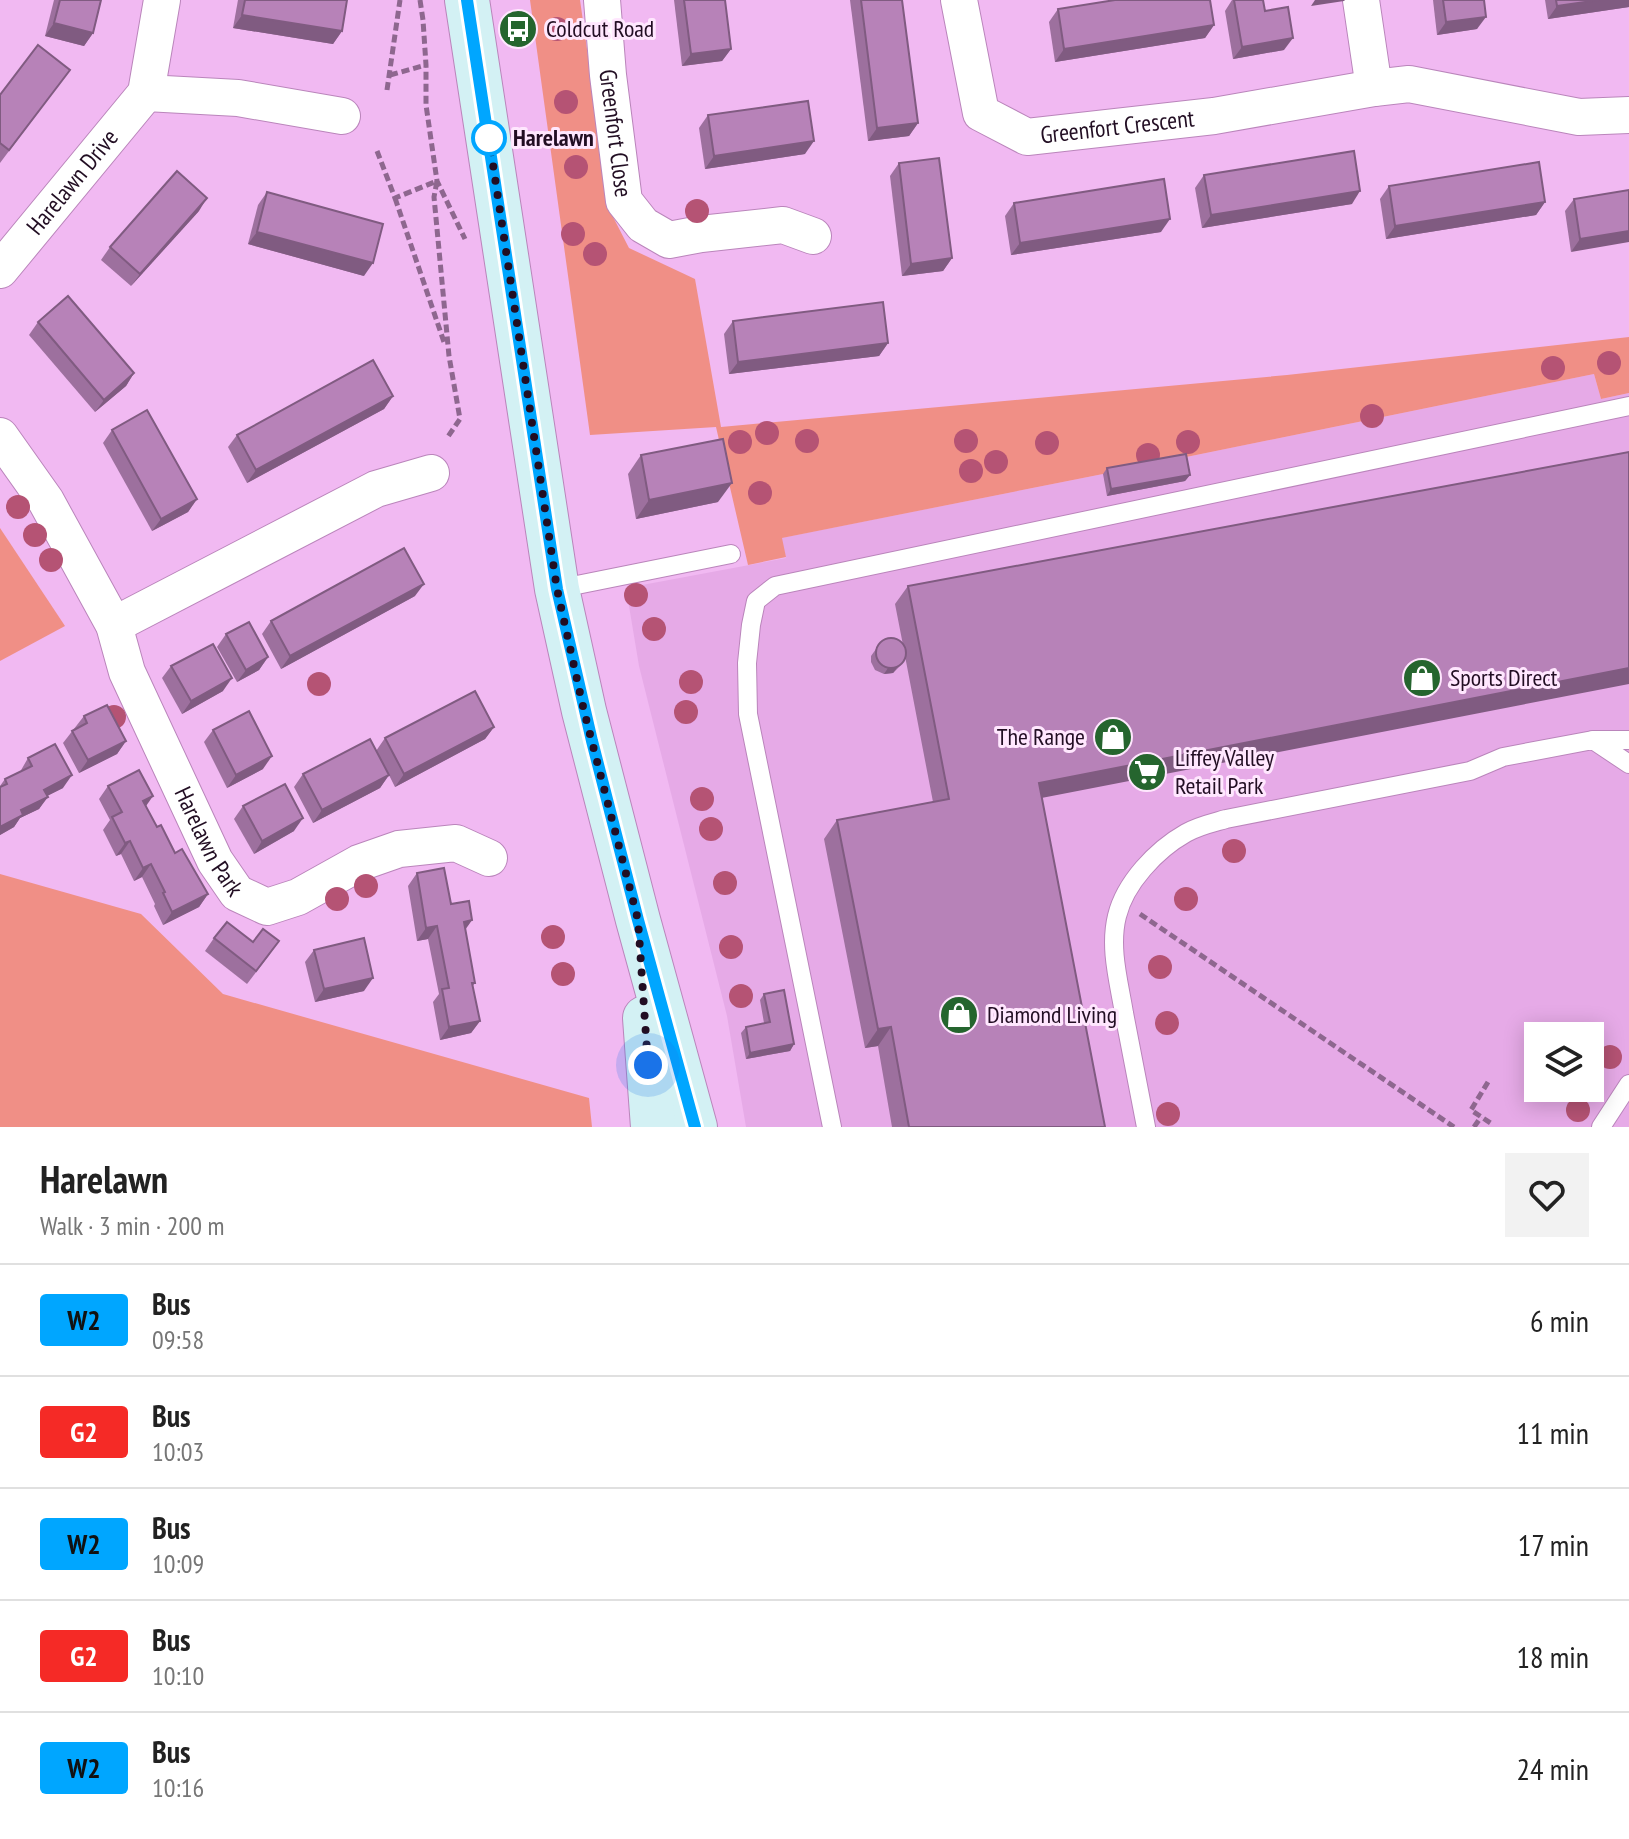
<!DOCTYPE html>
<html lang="en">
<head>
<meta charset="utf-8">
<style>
  body { margin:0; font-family:"PT Sans Narrow",sans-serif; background:#f2f2f2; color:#222; height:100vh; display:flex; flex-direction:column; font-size:30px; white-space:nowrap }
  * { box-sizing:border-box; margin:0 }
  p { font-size:26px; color:#767676 }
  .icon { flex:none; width:44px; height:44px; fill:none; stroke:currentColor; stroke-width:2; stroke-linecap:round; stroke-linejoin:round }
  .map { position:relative; height:1127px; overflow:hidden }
  .panel { display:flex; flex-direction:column; background:#fff; flex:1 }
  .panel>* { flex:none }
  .badge { padding:0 16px; border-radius:6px; font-size:28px; line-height:52px }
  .buttons { position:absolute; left:1524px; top:1022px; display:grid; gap:16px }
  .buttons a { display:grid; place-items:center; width:80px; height:80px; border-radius:0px; background:#fff; box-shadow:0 4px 20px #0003; font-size:40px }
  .you { position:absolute; width:40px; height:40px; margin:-20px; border:6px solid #fff; border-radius:50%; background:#1a73e8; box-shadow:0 0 0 12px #1a73e833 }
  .map>.badge { position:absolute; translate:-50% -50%; box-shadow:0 0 0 4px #fff }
  .round { display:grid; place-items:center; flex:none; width:84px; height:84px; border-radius:0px; background:#f2f2f2 }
  .head { display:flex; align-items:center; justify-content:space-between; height:136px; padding:0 40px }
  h1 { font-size:38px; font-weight:600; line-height:60px }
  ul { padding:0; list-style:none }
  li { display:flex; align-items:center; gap:24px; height:112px; padding:0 40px; border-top:2px solid #e0e0e0 }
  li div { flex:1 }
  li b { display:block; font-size:30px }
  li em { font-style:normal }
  li .badge { min-width:88px; font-weight:700; text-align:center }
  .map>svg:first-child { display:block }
  .built { fill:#e6aae7; fill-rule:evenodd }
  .green { fill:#f08f86 }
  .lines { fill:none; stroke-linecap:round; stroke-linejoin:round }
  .service-casing { stroke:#ba85bb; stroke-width:20 }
  .minor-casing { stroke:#ba85bb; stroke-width:38 }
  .secondary-casing { stroke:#ba85bb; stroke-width:46 }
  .path { stroke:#8e678f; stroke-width:5; stroke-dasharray:8 4; stroke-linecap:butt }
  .service { stroke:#fff; stroke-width:18 }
  .minor { stroke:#fff; stroke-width:36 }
  .secondary { stroke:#d3f1f4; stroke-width:44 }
  .tree { fill:#b55374 }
  .wall { fill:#9d709e }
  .shaded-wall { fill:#805b81 }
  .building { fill:#b782b8; stroke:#805b81; stroke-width:2 }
  .line-casing { stroke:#fff; stroke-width:18 }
  .line { stroke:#00a6ff; stroke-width:12 }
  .walk { stroke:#220e23; stroke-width:8; stroke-dasharray:0 14.4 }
  .stop-dot { fill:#fff; stroke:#00a6ff; stroke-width:4 }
  .labels { text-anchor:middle; stroke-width:6; stroke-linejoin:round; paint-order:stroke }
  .poi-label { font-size:24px; fill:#220e23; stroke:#ffe7fe; text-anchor:start }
  .street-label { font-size:24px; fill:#220e23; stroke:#ffe7fe }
  .stop-label { font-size:24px; font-weight:bold; fill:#220e23; stroke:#ffe7fe; text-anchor:start }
</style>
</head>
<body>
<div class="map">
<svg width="1629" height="1127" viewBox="0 0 1629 1127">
  <rect width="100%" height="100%" fill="#f1b9f2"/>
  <path class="built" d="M1594 374 1601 399 1629 393V1127H746L727 1016 639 666 626 588 786 558 781 538 1103 474ZM1538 1036H1590V1088H1538Z"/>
  <g class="green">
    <polygon points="530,0 580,0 610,211 629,248 695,279 721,427 1287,375 1629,337 1629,393 1601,399 1594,374 1103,474 782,538 786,557 748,565 716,427 590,435"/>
    <polygon points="0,528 65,626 0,661"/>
    <polygon points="0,874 141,914 223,994 589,1098 592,1127 0,1127"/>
  </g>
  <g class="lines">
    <defs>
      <g id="service">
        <polyline points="557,589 731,554"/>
        <polyline points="1593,740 1629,740"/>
        <polyline points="832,1127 748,714 747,663 751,625 756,601 775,586 1629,406"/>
        <path d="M1146 1127C1139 1089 1131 1051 1124 1013 1119 982 1109 948 1117 916 1125 883 1156 850 1186 833 1198 826 1212 823 1226 819L1470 771 1503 757 1593 740 1629 764"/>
        <polyline points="1601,1127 1629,1084"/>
      </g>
      <g id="minor">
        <path id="s1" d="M602 0 608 75 624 201 643 225 669 240 701 234 783 225 813 236"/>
        <path id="s2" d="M959 0 981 113 1027 137 1214 116 1374 88 1409 84 1579 117 1629 115"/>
        <polyline points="1361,0 1374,88"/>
        <polyline points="146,93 238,98 342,116"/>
        <path id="s3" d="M0 270 146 93 162 0"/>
        <path id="s4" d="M0 436 46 501 114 625 127 672 215 861 237 893 267 907 298 897 359 863 399 849 456 843 489 858"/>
        <polyline points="114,625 376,489 431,473"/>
      </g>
      <g id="secondary">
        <polyline points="467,0 557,589 584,711 638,920 695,1127"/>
        <polyline points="645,1018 653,1127"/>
      </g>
    </defs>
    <use href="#service" class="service-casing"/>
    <use href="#minor" class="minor-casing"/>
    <use href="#secondary" class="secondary-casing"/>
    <g class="path">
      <polyline points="420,0 423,20 426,65 426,105 437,181 465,239"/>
      <polyline points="390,75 426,65"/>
      <polyline points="387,90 400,0"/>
      <polyline points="377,151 395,198 437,181 434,197 449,356 460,419 447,438"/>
      <polyline points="395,198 445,345"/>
      <polyline points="1140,914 1454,1127"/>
      <polyline points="1488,1082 1471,1110 1492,1124"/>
      <polyline points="1474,1127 1481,1117"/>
    </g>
    <use href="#service" class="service"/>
    <use href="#minor" class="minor"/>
    <use href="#secondary" class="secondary"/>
  </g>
  <g class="tree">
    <circle cx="557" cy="29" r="12"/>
    <circle cx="566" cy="102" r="12"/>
    <circle cx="576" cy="167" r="12"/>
    <circle cx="697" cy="211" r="12"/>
    <circle cx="573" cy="234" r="12"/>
    <circle cx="595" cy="254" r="12"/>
    <circle cx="1609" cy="363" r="12"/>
    <circle cx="1553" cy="368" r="12"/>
    <circle cx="1372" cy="416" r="12"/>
    <circle cx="767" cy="433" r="12"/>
    <circle cx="807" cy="441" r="12"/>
    <circle cx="966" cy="441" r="12"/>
    <circle cx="740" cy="442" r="12"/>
    <circle cx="1188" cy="442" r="12"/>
    <circle cx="1047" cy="443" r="12"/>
    <circle cx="1148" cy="455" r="12"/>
    <circle cx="996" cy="462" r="12"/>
    <circle cx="971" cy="471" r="12"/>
    <circle cx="760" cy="493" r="12"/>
    <circle cx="18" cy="507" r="12"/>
    <circle cx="35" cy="535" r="12"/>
    <circle cx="51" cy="560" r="12"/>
    <circle cx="636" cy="595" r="12"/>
    <circle cx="654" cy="629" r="12"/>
    <circle cx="691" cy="682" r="12"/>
    <circle cx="319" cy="684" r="12"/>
    <circle cx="686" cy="712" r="12"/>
    <circle cx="114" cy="717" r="12"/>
    <circle cx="702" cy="799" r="12"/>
    <circle cx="711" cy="829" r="12"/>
    <circle cx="1234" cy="851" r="12"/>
    <circle cx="725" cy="883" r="12"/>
    <circle cx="366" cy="886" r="12"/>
    <circle cx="337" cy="899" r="12"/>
    <circle cx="1186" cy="899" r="12"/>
    <circle cx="553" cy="937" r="12"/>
    <circle cx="731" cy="947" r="12"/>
    <circle cx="1160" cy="967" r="12"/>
    <circle cx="563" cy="974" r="12"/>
    <circle cx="741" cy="996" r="12"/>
    <circle cx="1167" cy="1023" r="12"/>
    <circle cx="1610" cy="1057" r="12"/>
    <circle cx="1578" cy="1110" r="12"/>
    <circle cx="1168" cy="1114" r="12"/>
  </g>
  <g class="wall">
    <polygon points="54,0 101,0 93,33 84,46 45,36"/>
    <polygon points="238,0 347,0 342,31 333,44 233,28"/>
    <polygon points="674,0 725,0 731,49 722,61 682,66"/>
    <polygon points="850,0 902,0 918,123 909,136 868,141"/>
    <polygon points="1232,0 1263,0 1265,11 1284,50 1233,59 1225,11"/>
    <polygon points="1433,0 1484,0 1477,29 1437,35"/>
    <polygon points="1545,0 1629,0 1629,7 1548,19"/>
    <polygon points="1058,9 1214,25 1205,38 1055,62 1049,22"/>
    <polygon points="61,82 0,163 0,95"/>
    <polygon points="708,115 805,154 705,169 699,128"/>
    <polygon points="899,163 952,258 943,271 902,276 890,176"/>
    <polygon points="1204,175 1352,204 1202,228 1195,188"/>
    <polygon points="1389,186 1545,202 1536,215 1386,239 1380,199"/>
    <polygon points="1629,190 1571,252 1565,211 1574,199"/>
    <polygon points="267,192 364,276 248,244 258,205"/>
    <polygon points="1014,203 1161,232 1011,255 1005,216"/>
    <polygon points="199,211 131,286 101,260 110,247"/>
    <polygon points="733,321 888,343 879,356 729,374 724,334"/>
    <polygon points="38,322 134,373 126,386 95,412 29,335"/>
    <polygon points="393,396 384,409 247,483 228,447 237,435"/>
    <polygon points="112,430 197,499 188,512 152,531 103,443"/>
    <polygon points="641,455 718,502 636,519 628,474"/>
    <polygon points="1107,468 1190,475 1185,481 1107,496 1103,474"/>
    <polygon points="908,586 1042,798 1105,1127 892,1127 878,1046 865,1048 824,839 837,820 933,802 905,656 900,666 893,673 884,674 875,670 871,662 871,656 881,642 903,645 895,604"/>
    <polygon points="415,596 281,669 262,634 271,621"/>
    <polygon points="226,634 268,657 259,670 237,682 217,647"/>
    <polygon points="171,666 223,691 182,714 162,678"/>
    <polygon points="84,716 126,741 117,754 79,773 63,743"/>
    <polygon points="494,727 485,739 395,787 389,775 380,788 313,823 294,787 303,774 376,751 385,738"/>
    <polygon points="213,730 263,769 227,788 204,742"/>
    <polygon points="28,758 63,788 47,796 39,809 20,818 14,827 0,835 0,786 5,779 20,772"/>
    <polygon points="108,786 146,806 157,827 175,853 208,894 199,907 163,925 154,906 155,904 142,877 134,881 121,854 116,856 103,830 110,820 99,799"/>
    <polygon points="243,806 294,831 254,854 234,819"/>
    <polygon points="417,873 451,904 472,920 465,929 475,983 472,987 480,1021 471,1033 440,1040 433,1002 439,994 428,939 417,941 408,886"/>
    <polygon points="214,938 253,942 270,954 247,984 205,951"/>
    <polygon points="314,950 364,991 315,1002 305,962"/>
    <polygon points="764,994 794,1044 790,1051 746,1059 741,1033 746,1027 764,1023 760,1000"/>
  </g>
  <g class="shaded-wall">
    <polygon points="1315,0 1345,0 1344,1 1311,6"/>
    <polygon points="1599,0 1629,0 1629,7 1548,19 1557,6"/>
    <polygon points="242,15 342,31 333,44 233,28"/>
    <polygon points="1486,17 1477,29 1437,35 1446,22"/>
    <polygon points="54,23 93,33 84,46 45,36"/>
    <polygon points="1214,25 1205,38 1055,62 1064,49"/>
    <polygon points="1293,38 1284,50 1233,59 1242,47"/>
    <polygon points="731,49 722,61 682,66 691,54"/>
    <polygon points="918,123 909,136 868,141 877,128"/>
    <polygon points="814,141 805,154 705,169 714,156"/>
    <polygon points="1360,191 1352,204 1202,228 1211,215"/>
    <polygon points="207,198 199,211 131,286 140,274"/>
    <polygon points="1545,202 1536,215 1386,239 1395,226"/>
    <polygon points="1170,219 1161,232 1011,255 1020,243"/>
    <polygon points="1629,231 1629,242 1571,252 1580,239"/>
    <polygon points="257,232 373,263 364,276 248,244"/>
    <polygon points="952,258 943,271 902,276 911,264"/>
    <polygon points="888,343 879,356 729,374 738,362"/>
    <polygon points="134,373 126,386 95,412 104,400"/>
    <polygon points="393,396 384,409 247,483 256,470"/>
    <polygon points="1190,475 1185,481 1107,496 1111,489"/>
    <polygon points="732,483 718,502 636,519 649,500"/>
    <polygon points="197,499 188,512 152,531 161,519"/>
    <polygon points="424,584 415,596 281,669 290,656"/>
    <polygon points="268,657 259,670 237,682 246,670"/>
    <polygon points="904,659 893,673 884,674 888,668"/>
    <polygon points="1629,668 1629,684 1026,801 1039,783"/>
    <polygon points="232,678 223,691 182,714 191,701"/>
    <polygon points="494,727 485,739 395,787 404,774"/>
    <polygon points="126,741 117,754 79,773 88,760"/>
    <polygon points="272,756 263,769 227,788 236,775"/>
    <polygon points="72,775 63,788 35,802 44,790"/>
    <polygon points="389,775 380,788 313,823 322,810"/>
    <polygon points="153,796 144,809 143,801"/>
    <polygon points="48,797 39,809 20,818 14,827 0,835 0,827 21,810"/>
    <polygon points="303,818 294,831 254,854 262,841"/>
    <polygon points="130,841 121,854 116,856 125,843"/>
    <polygon points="151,864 142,877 134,881 143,868"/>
    <polygon points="208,894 199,907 163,925 172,912"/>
    <polygon points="472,920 463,933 464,922"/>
    <polygon points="437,926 428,939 417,941 426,928"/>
    <polygon points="373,978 364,991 315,1002 324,989"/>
    <polygon points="480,1021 471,1033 440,1040 449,1027"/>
    <polygon points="891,1027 878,1046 865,1048 878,1029"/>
    <polygon points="794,1044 790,1051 746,1059 750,1053"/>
  </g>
  <g class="building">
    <polygon points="60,0 101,0 93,33 54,23"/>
    <polygon points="245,0 347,0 342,31 242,15"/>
    <polygon points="684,0 725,0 731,49 691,54"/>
    <polygon points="861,0 902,0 918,123 877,128"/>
    <polygon points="1115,0 1210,0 1214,25 1064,49 1058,9"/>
    <polygon points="1234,0 1263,0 1265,11 1288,7 1293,38 1242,47"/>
    <polygon points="1443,0 1484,0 1486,17 1446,22"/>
    <polygon points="1556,0 1599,0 1557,6"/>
    <polygon points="38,45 70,70 9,150 0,143 0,95"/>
    <polygon points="808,101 814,141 714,156 708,115"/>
    <polygon points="1354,151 1360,191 1211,215 1204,175"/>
    <polygon points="939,158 952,258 911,264 899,163"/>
    <polygon points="1539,162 1545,202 1395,226 1389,186"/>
    <polygon points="177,171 207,198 140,274 110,247"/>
    <polygon points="1164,179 1170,219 1020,243 1014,203"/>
    <polygon points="1629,190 1629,231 1580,239 1574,199"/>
    <polygon points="267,192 383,224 373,263 257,232"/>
    <polygon points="68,296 134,373 104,400 38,322"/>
    <polygon points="883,302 888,343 738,362 733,321"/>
    <polygon points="373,360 393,396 256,470 237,435"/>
    <polygon points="147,410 197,499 161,519 112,430"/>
    <polygon points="723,439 732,483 649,500 641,455"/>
    <polygon points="1629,452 1629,668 1039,783 1105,1127 909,1127 891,1027 878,1029 837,820 949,799 908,586"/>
    <polygon points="1186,454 1190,475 1111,489 1107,468"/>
    <polygon points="404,548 424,584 290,656 271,621"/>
    <polygon points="249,622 268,657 246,670 226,634"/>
    <circle cx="891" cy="653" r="15"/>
    <polygon points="213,644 232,678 191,701 171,666"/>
    <polygon points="475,691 494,727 404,774 385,738"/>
    <polygon points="107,705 126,741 88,760 72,731 87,723 84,716"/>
    <polygon points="249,711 272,756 236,775 213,730"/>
    <polygon points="370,739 389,775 322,810 303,774"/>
    <polygon points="55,744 72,775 44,790 48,797 21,810 23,815 0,827 0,787 7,784 5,779 32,766 28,758"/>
    <polygon points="139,770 153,796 143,801 157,827 161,825 175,853 182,849 208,894 172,912 163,893 165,892 151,864 143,868 130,841 125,843 112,817 122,812 108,786"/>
    <polygon points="285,784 303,818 262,841 243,806"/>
    <polygon points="444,868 451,904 469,901 472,920 464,922 475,983 472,983 480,1021 449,1027 442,989 449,988 437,926 426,928 417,873"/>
    <polygon points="227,922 253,942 263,929 279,941 256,971 214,938"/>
    <polygon points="364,938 373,978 324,989 314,950"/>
    <polygon points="784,990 794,1044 750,1053 746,1027 770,1022 764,994"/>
  </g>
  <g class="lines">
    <defs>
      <polyline id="line" points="467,0 557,589 592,741 638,920 695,1127"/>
    </defs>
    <use href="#line" class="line-casing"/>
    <use href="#line" class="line"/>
    <polyline class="walk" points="489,138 557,589 584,711 638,920 648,1065"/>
  </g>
  <defs>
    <symbol id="bus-disc" viewBox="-11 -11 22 22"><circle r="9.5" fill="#25652e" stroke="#ffe7fe"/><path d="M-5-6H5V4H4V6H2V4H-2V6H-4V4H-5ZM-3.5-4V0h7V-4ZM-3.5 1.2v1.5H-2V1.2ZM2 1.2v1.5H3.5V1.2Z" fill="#fff"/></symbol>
    <symbol id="shop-disc" viewBox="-11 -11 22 22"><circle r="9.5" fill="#25652e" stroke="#ffe7fe"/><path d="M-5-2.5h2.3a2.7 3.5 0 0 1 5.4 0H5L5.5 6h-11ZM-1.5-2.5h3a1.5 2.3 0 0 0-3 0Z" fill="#fff"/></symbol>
    <symbol id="supermarket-disc" viewBox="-11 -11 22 22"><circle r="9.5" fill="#25652e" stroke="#ffe7fe"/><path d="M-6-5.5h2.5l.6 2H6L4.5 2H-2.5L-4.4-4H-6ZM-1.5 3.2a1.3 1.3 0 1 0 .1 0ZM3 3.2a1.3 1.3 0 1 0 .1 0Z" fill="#fff"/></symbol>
  </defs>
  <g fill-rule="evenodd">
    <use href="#bus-disc" x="496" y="7" width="44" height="44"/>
    <use href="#shop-disc" x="1400" y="656" width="44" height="44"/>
    <use href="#shop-disc" x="1091" y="715" width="44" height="44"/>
    <use href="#supermarket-disc" x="1125" y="750" width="44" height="44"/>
    <use href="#shop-disc" x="937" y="993" width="44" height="44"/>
  </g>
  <circle class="stop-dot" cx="489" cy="138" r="16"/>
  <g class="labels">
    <g class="poi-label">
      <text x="546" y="37">Coldcut Road</text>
      <text x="1450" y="686">Sports Direct</text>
      <text x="1085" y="745" text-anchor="end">The Range</text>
      <text x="1175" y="766">Liffey Valley<tspan x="1175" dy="28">Retail Park</tspan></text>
      <text x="987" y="1023">Diamond Living</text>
    </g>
    <g class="street-label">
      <text dy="8" stroke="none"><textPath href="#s2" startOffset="258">Greenfort Crescent</textPath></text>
      <text dy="8" stroke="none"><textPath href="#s1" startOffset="134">Greenfort Close</textPath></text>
      <text dy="8" stroke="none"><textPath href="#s3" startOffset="114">Harelawn Drive</textPath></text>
      <text dy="8" stroke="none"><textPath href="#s4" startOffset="458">Harelawn Park</textPath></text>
    </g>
    <g class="stop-label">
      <text x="513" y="146">Harelawn</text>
    </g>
  </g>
</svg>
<div class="buttons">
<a><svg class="icon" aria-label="layers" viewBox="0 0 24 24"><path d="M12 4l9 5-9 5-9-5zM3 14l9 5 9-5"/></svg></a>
</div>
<div class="you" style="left:648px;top:1065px"></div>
</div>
<section class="panel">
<div class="head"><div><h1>Harelawn</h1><p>Walk · 3 min · 200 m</p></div><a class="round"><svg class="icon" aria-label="heart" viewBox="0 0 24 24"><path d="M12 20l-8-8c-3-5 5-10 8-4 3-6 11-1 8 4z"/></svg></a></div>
<ul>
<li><span class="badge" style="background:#00a6ff;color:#111">W2</span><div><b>Bus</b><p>09:58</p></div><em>6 min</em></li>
<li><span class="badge" style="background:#f52a26;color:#fff">G2</span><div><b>Bus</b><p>10:03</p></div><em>11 min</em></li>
<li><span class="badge" style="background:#00a6ff;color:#111">W2</span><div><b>Bus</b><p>10:09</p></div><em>17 min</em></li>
<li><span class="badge" style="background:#f52a26;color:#fff">G2</span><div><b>Bus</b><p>10:10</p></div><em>18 min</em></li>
<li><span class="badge" style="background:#00a6ff;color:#111">W2</span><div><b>Bus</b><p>10:16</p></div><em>24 min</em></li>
</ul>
</section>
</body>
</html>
